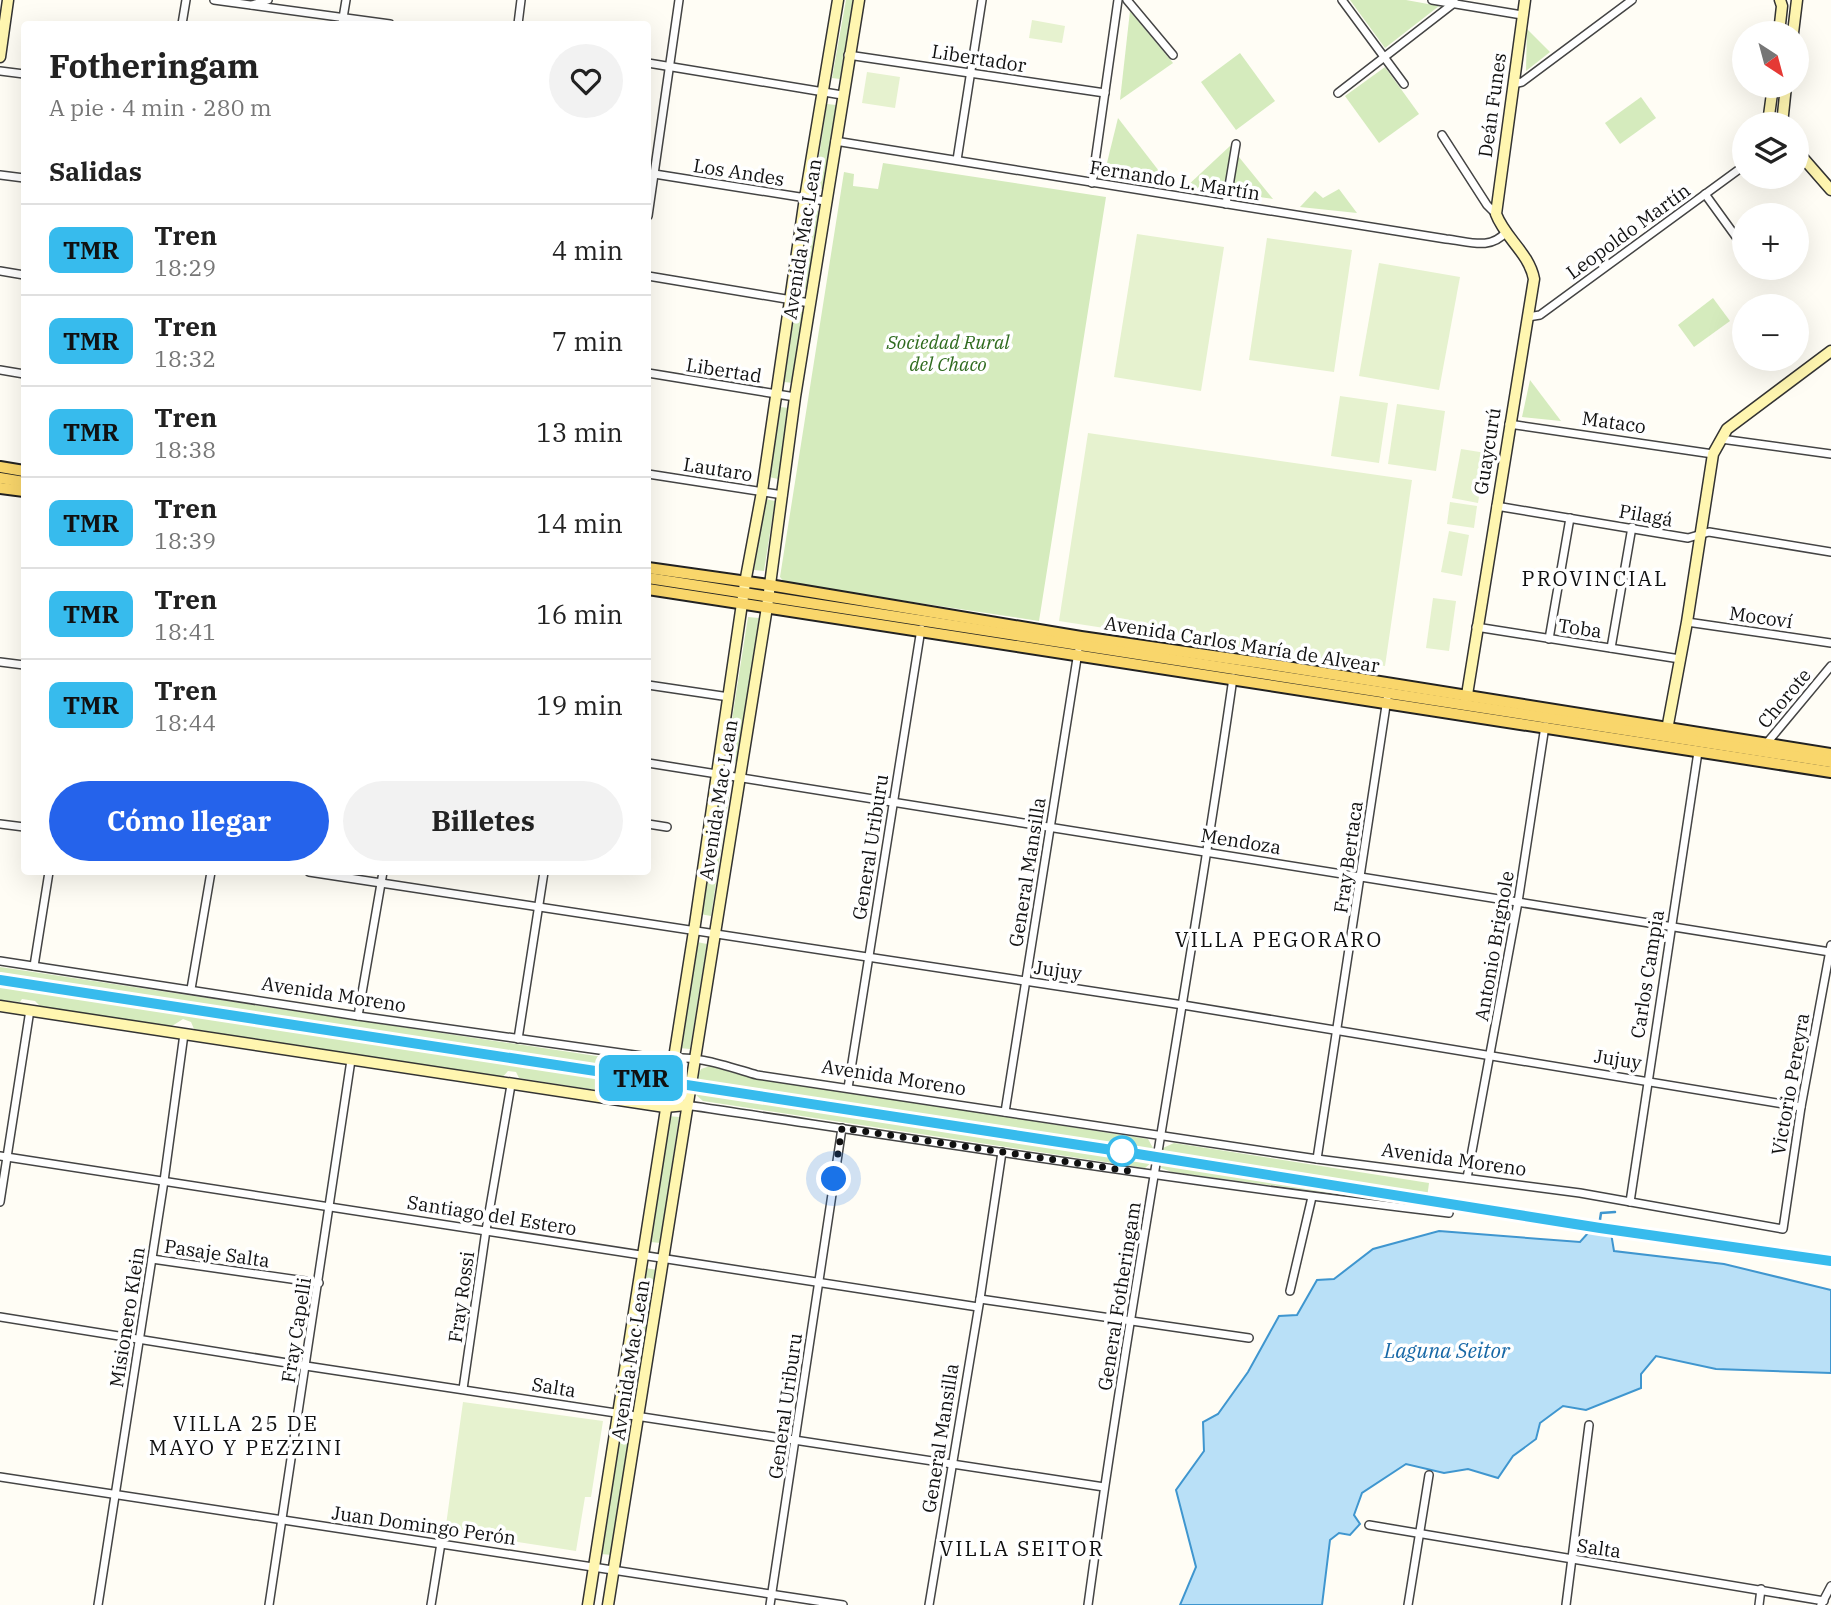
<!DOCTYPE html>
<html lang="es">
<head>
<meta charset="utf-8">
<style>
  body { margin:0; font-family:"IBM Plex Serif",serif; background:#f2f2f2; color:#222; height:100vh; display:flex; flex-direction:column; font-size:26px; white-space:nowrap }
  * { box-sizing:border-box; margin:0 }
  p { font-size:23px; color:#767676 }
  .icon { flex:none; width:38px; height:38px; fill:none; stroke:currentColor; stroke-width:2; stroke-linecap:round; stroke-linejoin:round }
  .map { position:relative; flex:1; overflow:hidden }
  .side { position:absolute; left:21px; top:21px; width:630px; height:854px; display:flex; flex-direction:column; background:#fff; border-radius:7px; box-shadow:0 7px 28px #0002 }
  .side>* { flex:none }
  .badge { padding:0 14px; border-radius:10px; font-size:24px; line-height:46px }
  .needle { width:46px; rotate:144deg }
  .fabs { position:absolute; left:1732px; top:21px; display:grid; gap:14px }
  .fabs a { display:grid; place-items:center; width:77px; height:77px; border-radius:50%; background:#fff; box-shadow:0 7px 28px #0002; font-size:35px }
  .you { position:absolute; width:35px; height:35px; margin:-18px; border:5px solid #fff; border-radius:50%; background:#1a73e8; box-shadow:0 0 0 10px #1a73e833 }
  .map>.badge { position:absolute; translate:-50% -50%; box-shadow:0 0 0 4px #fff }
  h2 { padding:0 28px; font-size:26px; line-height:63px }
  .round { display:grid; place-items:center; flex:none; width:74px; height:74px; border-radius:37px; background:#f2f2f2 }
  .headline { display:flex; align-items:center; justify-content:space-between; height:119px; padding:0 28px }
  h1 { font-size:33px; font-weight:700; line-height:52px }
  .primary-button { display:flex; gap:14px; margin-top:auto; padding:14px 28px }
  .primary-button a { flex:1; height:80px; border-radius:42px; background:#2563eb; color:#fff; font-size:28px; font-weight:700; line-height:80px; text-align:center }
  .primary-button a+a { background:#f2f2f2; color:#222 }
  ul { padding:0; list-style:none }
  li { display:flex; align-items:center; gap:21px; height:91px; padding:0 28px; border-top:2px solid #e0e0e0 }
  li div { flex:1 }
  li b { display:block; font-size:26px }
  li em { font-style:normal }
  li .badge { min-width:77px; font-weight:700; text-align:center }
  .map>svg:first-child { display:block }
  .green { fill:#d5ebbd }
  .pitch { fill:#e6f2cf }
  .water { fill:#b9e0f7; stroke:#3f96cf; stroke-width:2 }
  .lines { fill:none; stroke-linecap:round; stroke-linejoin:round }
  .stream { stroke:#3f96cf; stroke-width:2.5 }
  .street-casing { stroke:#444; stroke-width:10 }
  .secondary-casing { stroke:#333; stroke-width:13 }
  .primary-casing { stroke:#222; stroke-width:14 }
  .street { stroke:#fff; stroke-width:7 }
  .secondary { stroke:#fff6b0; stroke-width:10 }
  .primary { stroke:#f9d66b; stroke-width:10 }
  .rail-casing { stroke:#c4262e; stroke-width:5 }
  .rail { stroke:#fff; stroke-width:2.5; stroke-dasharray:8; stroke-linecap:butt }
  .line-casing { stroke:#fff; stroke-width:16 }
  .line { stroke:#37bbed; stroke-width:10 }
  .walk { stroke:#111; stroke-width:7; stroke-dasharray:0 12.6 }
  .stop-dot { fill:#fff; stroke:#37bbed; stroke-width:3.5 }
  .labels { text-anchor:middle; stroke-width:7; stroke-linejoin:round; paint-order:stroke }
  .street-label { font-size:19px; fill:#111; stroke:#fff }
  .park-label { font-size:19px; font-style:italic; fill:#2f6b1f; stroke:#fff }
  .neighbourhood-label { font-size:21px; letter-spacing:2px; fill:#111; stroke:#fff }
  .water-label { font-size:21px; font-style:italic; fill:#1768a6; stroke:#fff }
</style>
</head>
<body>
<div class="map">
<svg width="1831" height="1605" viewBox="0 0 1831 1605">
  <rect width="100%" height="100%" fill="#fffdf5"/>
  <g class="green">
    <polygon points="846,0 853,0 840,79 832,78"/>
    <polygon points="1350,0 1406,0 1439,6 1385,48"/>
    <polygon points="1130,11 1173,63 1120,100"/>
    <polygon points="1527,29 1550,52 1526,71"/>
    <polygon points="1240,53 1275,101 1236,130 1201,82"/>
    <polygon points="1385,67 1419,114 1379,143 1345,96"/>
    <polygon points="1641,97 1656,118 1620,144 1605,123"/>
    <polygon points="827,104 836,105 823,189 814,188"/>
    <polygon points="1118,118 1169,184 1104,175"/>
    <polygon points="1230,146 1273,199 1186,187"/>
    <polygon points="883,163 1106,197 1039,621 785,583 780,577 844,172 854,174 853,186 878,189"/>
    <polygon points="1339,189 1357,213 1300,207 1315,191 1323,198"/>
    <polygon points="811,209 819,211 807,289 798,288"/>
    <polygon points="1713,298 1730,321 1694,347 1678,325"/>
    <polygon points="795,311 804,312 793,383 784,382"/>
    <polygon points="1530,380 1561,421 1522,417"/>
    <polygon points="780,407 789,408 778,479 769,477"/>
    <polygon points="765,499 775,501 764,571 754,570"/>
    <polygon points="748,617 759,618 737,759 734,764 728,764 726,758"/>
    <polygon points="719,789 730,790 711,916 700,914"/>
    <polygon points="697,942 707,944 690,1049 679,1048"/>
    <polygon points="0,967 663,1066 659,1095 651,1099 519,1078 516,1072 508,1071 500,1080 194,1029 191,1022 183,1019 172,1026 42,1008 35,1001 22,999 20,1002 0,1000"/>
    <polygon points="710,1066 744,1076 1148,1139 1153,1148 1152,1162 1145,1168 703,1101 696,1095 696,1080 701,1069"/>
    <polygon points="668,1116 679,1117 660,1243 651,1242"/>
    <polygon points="1174,1143 1429,1183 1426,1206 1172,1172 1161,1168 1163,1148"/>
    <polygon points="646,1268 657,1270 638,1396 627,1394"/>
    <polygon points="620,1428 631,1429 612,1555 601,1554"/>
  </g>
  <g class="pitch">
    <polygon points="1032,20 1065,26 1062,43 1029,38"/>
    <polygon points="867,72 900,77 895,108 862,103"/>
    <polygon points="1137,234 1224,247 1201,391 1114,377"/>
    <polygon points="1267,238 1352,250 1334,372 1249,360"/>
    <polygon points="1379,263 1460,277 1439,390 1359,376"/>
    <polygon points="1340,396 1388,403 1379,463 1331,456"/>
    <polygon points="1397,404 1445,411 1436,471 1388,464"/>
    <polygon points="1088,433 1412,480 1385,666 1195,642 1059,621"/>
    <polygon points="1461,449 1486,453 1478,503 1452,498"/>
    <polygon points="1450,502 1477,506 1474,528 1447,524"/>
    <polygon points="1449,531 1469,535 1462,576 1441,572"/>
    <polygon points="1433,598 1456,601 1449,651 1426,648"/>
    <polygon points="463,1402 603,1421 591,1497 585,1497 576,1551 479,1536 446,1525"/>
  </g>
  <polygon class="water" points="1439,1231 1580,1242 1588,1233 1611,1233 1614,1251 1724,1264 1831,1290 1831,1373 1716,1369 1656,1356 1641,1374 1641,1388 1586,1410 1563,1406 1540,1423 1536,1439 1513,1456 1498,1478 1468,1469 1444,1473 1406,1464 1362,1493 1354,1515 1360,1524 1350,1535 1339,1533 1330,1540 1322,1605 1180,1605 1196,1567 1176,1490 1204,1451 1203,1422 1218,1414 1248,1372 1279,1316 1297,1315 1317,1280 1334,1279 1373,1249"/>
  <g class="lines">
    <polyline class="stream" points="1598,1233 1601,1213 1615,1212"/>
    <defs>
      <g id="street">
        <polyline points="214,0 390,24"/>
        <polyline points="1127,0 1173,55"/>
        <polyline points="1342,0 1404,84"/>
        <polyline points="1432,0 1522,15"/>
        <polyline points="252,5 268,0"/>
        <polyline points="182,24 186,0"/>
        <polyline points="342,24 346,0"/>
        <polyline points="518,24 521,0"/>
        <polyline points="848,55 1105,93"/>
        <polyline points="648,63 842,95"/>
        <polyline points="0,71 24,74"/>
        <polyline points="1513,84 1522,82 1632,0"/>
        <polyline points="1338,93 1454,3 1454,0"/>
        <polyline points="1442,135 1487,205 1496,214"/>
        <path d="M835 141 1446 239C1468 241 1490 251 1506 232"/>
        <polyline points="957,160 982,0"/>
        <polyline points="648,173 825,201"/>
        <polyline points="0,175 24,178"/>
        <polyline points="1092,183 1118,0"/>
        <polyline points="1705,194 1739,241"/>
        <polyline points="1226,204 1236,144"/>
        <polyline points="648,216 679,0"/>
        <polyline points="0,271 24,275"/>
        <polyline points="648,276 810,303"/>
        <polyline points="1528,317 1540,315 1745,165"/>
        <polyline points="0,370 24,374"/>
        <polyline points="648,373 795,397"/>
        <polyline points="1509,424 1713,454"/>
        <polyline points="1721,439 1831,454"/>
        <polyline points="648,474 783,495"/>
        <polyline points="1496,506 1688,538 1709,532 1831,552"/>
        <polyline points="1687,622 1831,643"/>
        <polyline points="1476,627 1680,659"/>
        <polyline points="1549,639 1570,518"/>
        <polyline points="1611,648 1632,527"/>
        <polyline points="0,662 24,665"/>
        <polyline points="648,685 729,697"/>
        <polyline points="1766,744 1831,666"/>
        <polyline points="648,763 1830,952"/>
        <polyline points="0,824 24,827"/>
        <polyline points="648,824 667,827"/>
        <polyline points="309,872 1183,1005 1801,1107"/>
        <path d="M0 961 358 1016 663 1059C695 1054 726 1066 757 1075L1317 1159 1580 1193 1783 1229 1801 1107 1831 945"/>
        <polyline points="34,966 49,872"/>
        <polyline points="191,989 211,872"/>
        <polyline points="358,1016 383,872"/>
        <polyline points="518,1039 544,872"/>
        <polyline points="848,1088 921,629"/>
        <path d="M686 1105C940 1143 1194 1183 1449 1213"/>
        <polyline points="1005,1112 1078,652"/>
        <polyline points="0,1156 978,1307"/>
        <polyline points="1317,1159 1387,699"/>
        <polyline points="1467,1178 1518,902 1545,726"/>
        <polyline points="0,1202 30,1010"/>
        <polyline points="1630,1202 1698,752"/>
        <polyline points="152,1259 319,1283"/>
        <polyline points="1290,1291 1312,1197"/>
        <polyline points="980,1299 1249,1338"/>
        <polyline points="0,1317 306,1366 1104,1487"/>
        <polyline points="463,1389 486,1230 511,1085"/>
        <polyline points="0,1477 843,1605"/>
        <polyline points="1369,1525 1824,1601"/>
        <polyline points="98,1605 164,1181 184,1034"/>
        <polyline points="269,1605 351,1060"/>
        <polyline points="431,1605 441,1543"/>
        <polyline points="770,1605 842,1128"/>
        <polyline points="929,1605 980,1299 1002,1152"/>
        <path d="M1088 1605C1130 1295 1189 987 1233 678"/>
        <polyline points="1408,1605 1429,1475"/>
        <polyline points="1566,1605 1589,1425"/>
        <polyline points="1759,1605 1761,1589"/>
        <polyline points="1821,1605 1831,1586"/>
      </g>
      <g id="secondary">
        <polyline points="1779,33 1782,6 1780,0"/>
        <polyline points="1793,33 1797,0"/>
        <polyline points="0,57 8,0"/>
        <polyline points="1768,123 1773,86"/>
        <polyline points="1782,124 1786,86"/>
        <polyline points="1797,151 1831,190"/>
        <path d="M1466 701 1534 279C1529 253 1505 238 1496 214L1525 0"/>
        <polyline points="1666,735 1687,622 1713,454 1727,429 1831,351"/>
        <polyline points="0,1006 665,1107 686,1105"/>
        <polyline points="588,1605 694,931 745,583 762,492 805,198 838,0"/>
        <polyline points="608,1605 767,607 795,397 859,0"/>
      </g>
      <g id="primary">
        <polyline points="0,467 24,471"/>
        <polyline points="0,478 24,482"/>
        <polyline points="0,488 24,491"/>
        <polyline points="648,568 769,585 1081,637 1261,663 1831,754"/>
        <polyline points="648,578 1831,762"/>
        <polyline points="648,589 1831,772"/>
      </g>
    </defs>
    <use href="#street" class="street-casing"/>
    <use href="#secondary" class="secondary-casing"/>
    <use href="#primary" class="primary-casing"/>
    <use href="#street" class="street"/>
    <use href="#secondary" class="secondary"/>
    <use href="#primary" class="primary"/>
    <defs>
      <polyline id="rail" points="0,980 1125,1152 1600,1228 1831,1261"/>
    </defs>
    <use href="#rail" class="rail-casing"/>
    <use href="#rail" class="rail"/>
  </g>
  <g class="lines">
    <defs>
      <polyline id="line" points="0,980 1125,1152 1600,1228 1831,1261"/>
    </defs>
    <use href="#line" class="line-casing"/>
    <use href="#line" class="line"/>
    <polyline class="walk" points="834,1179 842,1128 1129,1171 1122,1151"/>
  </g>
  <circle class="stop-dot" cx="1122" cy="1151" r="14"/>
  <g class="labels">
    <g class="street-label">
      <text transform="translate(979 58) rotate(9)" y="7">Libertador</text>
      <text transform="translate(1492 105) rotate(-82)" y="7">Deán Funes</text>
      <text transform="translate(739 172) rotate(9)" y="7">Los Andes</text>
      <text transform="translate(1175 180) rotate(9)" y="7">Fernando L. Martín</text>
      <text transform="translate(1628 231) rotate(-36)" y="7">Leopoldo Martín</text>
      <text transform="translate(802 239) rotate(-81)" y="7">Avenida Mac Lean</text>
      <text transform="translate(724 370) rotate(9)" y="7">Libertad</text>
      <text transform="translate(1614 422) rotate(8)" y="7">Mataco</text>
      <text transform="translate(1487 451) rotate(-81)" y="7">Guaycurú</text>
      <text transform="translate(718 469) rotate(9)" y="7">Lautaro</text>
      <text transform="translate(1646 515) rotate(10)" y="7">Pilagá</text>
      <text transform="translate(1761 617) rotate(8)" y="7">Mocoví</text>
      <text transform="translate(1580 628) rotate(8)" y="7">Toba</text>
      <text transform="translate(1242 644) rotate(9)" y="7">Avenida Carlos María de Alvear</text>
      <text transform="translate(1784 698) rotate(-50)" y="7">Chorote</text>
      <text transform="translate(718 800) rotate(-81)" y="7">Avenida Mac Lean</text>
      <text transform="translate(1241 841) rotate(9)" y="7">Mendoza</text>
      <text transform="translate(870 847) rotate(-81)" y="7">General Uriburu</text>
      <text transform="translate(1348 857) rotate(-82)" y="7">Fray Bertaca</text>
      <text transform="translate(1027 872) rotate(-81)" y="7">General Mansilla</text>
      <text transform="translate(1494 946) rotate(-80)" y="7">Antonio Brignole</text>
      <text transform="translate(1058 970) rotate(8)" y="7">Jujuy</text>
      <text transform="translate(1647 974) rotate(-81)" y="7">Carlos Campia</text>
      <text transform="translate(334 994) rotate(9)" y="7">Avenida Moreno</text>
      <text transform="translate(1618 1059) rotate(9)" y="7">Jujuy</text>
      <text transform="translate(894 1077) rotate(9)" y="7">Avenida Moreno</text>
      <text transform="translate(1790 1084) rotate(-80)" y="7">Victorio Pereyra</text>
      <text transform="translate(1454 1159) rotate(8)" y="7">Avenida Moreno</text>
      <text transform="translate(492 1215) rotate(9)" y="7">Santiago del Estero</text>
      <text transform="translate(217 1253) rotate(8)" y="7">Pasaje Salta</text>
      <text transform="translate(1119 1296) rotate(-81)" y="7">General Fotheringam</text>
      <text transform="translate(461 1297) rotate(-82)" y="7">Fray Rossi</text>
      <text transform="translate(127 1317) rotate(-81)" y="7">Misionero Klein</text>
      <text transform="translate(296 1330) rotate(-81)" y="7">Fray Capelli</text>
      <text transform="translate(630 1360) rotate(-81)" y="7">Avenida Mac Lean</text>
      <text transform="translate(554 1387) rotate(9)" y="7">Salta</text>
      <text transform="translate(785 1406) rotate(-82)" y="7">General Uriburu</text>
      <text transform="translate(940 1438) rotate(-81)" y="7">General Mansilla</text>
      <text transform="translate(424 1525) rotate(8)" y="7">Juan Domingo Perón</text>
      <text transform="translate(1599 1548) rotate(8)" y="7">Salta</text>
    </g>
    <g class="park-label">
      <text x="948" y="349">Sociedad Rural<tspan x="948" dy="22">del Chaco</tspan></text>
    </g>
    <g class="neighbourhood-label">
      <text x="1595" y="586">PROVINCIAL</text>
      <text x="1279" y="947">VILLA PEGORARO</text>
      <text x="246" y="1431">VILLA 25 DE<tspan x="246" dy="24">MAYO Y PEZZINI</tspan></text>
      <text x="1022" y="1556">VILLA SEITOR</text>
    </g>
    <g class="water-label">
      <text x="1447" y="1358">Laguna Seitor</text>
    </g>
  </g>
</svg>
<div class="fabs">
<a><svg class="needle" viewBox="-14 -14 28 28"><path d="M0-13l5 13h-10z" fill="#e53935"/><path d="M0 13l5-13h-10z" fill="#767676"/></svg></a>
<a><svg class="icon" aria-label="layers" viewBox="0 0 24 24"><path d="M12 4l9 5-9 5-9-5zM3 14l9 5 9-5"/></svg></a>
<a>+</a>
<a>−</a>
</div>
<div class="you" style="left:834px;top:1179px"></div>
<b class="badge" style="left:641px;top:1078px;background:#37bbed;color:#111">TMR</b>
<section class="side">
<div class="headline"><div><h1>Fotheringam</h1><p>A pie · 4 min · 280 m</p></div><a class="round"><svg class="icon" aria-label="heart" viewBox="0 0 24 24"><path d="M12 20l-8-8c-3-5 5-10 8-4 3-6 11-1 8 4z"/></svg></a></div>
<h2>Salidas</h2>
<ul>
<li><span class="badge" style="background:#37bbed;color:#111">TMR</span><div><b>Tren</b><p>18:29</p></div><em>4 min</em></li>
<li><span class="badge" style="background:#37bbed;color:#111">TMR</span><div><b>Tren</b><p>18:32</p></div><em>7 min</em></li>
<li><span class="badge" style="background:#37bbed;color:#111">TMR</span><div><b>Tren</b><p>18:38</p></div><em>13 min</em></li>
<li><span class="badge" style="background:#37bbed;color:#111">TMR</span><div><b>Tren</b><p>18:39</p></div><em>14 min</em></li>
<li><span class="badge" style="background:#37bbed;color:#111">TMR</span><div><b>Tren</b><p>18:41</p></div><em>16 min</em></li>
<li><span class="badge" style="background:#37bbed;color:#111">TMR</span><div><b>Tren</b><p>18:44</p></div><em>19 min</em></li>
</ul>
<div class="primary-button"><a>Cómo llegar</a><a>Billetes</a></div>
</section>
</div>
</body>
</html>
